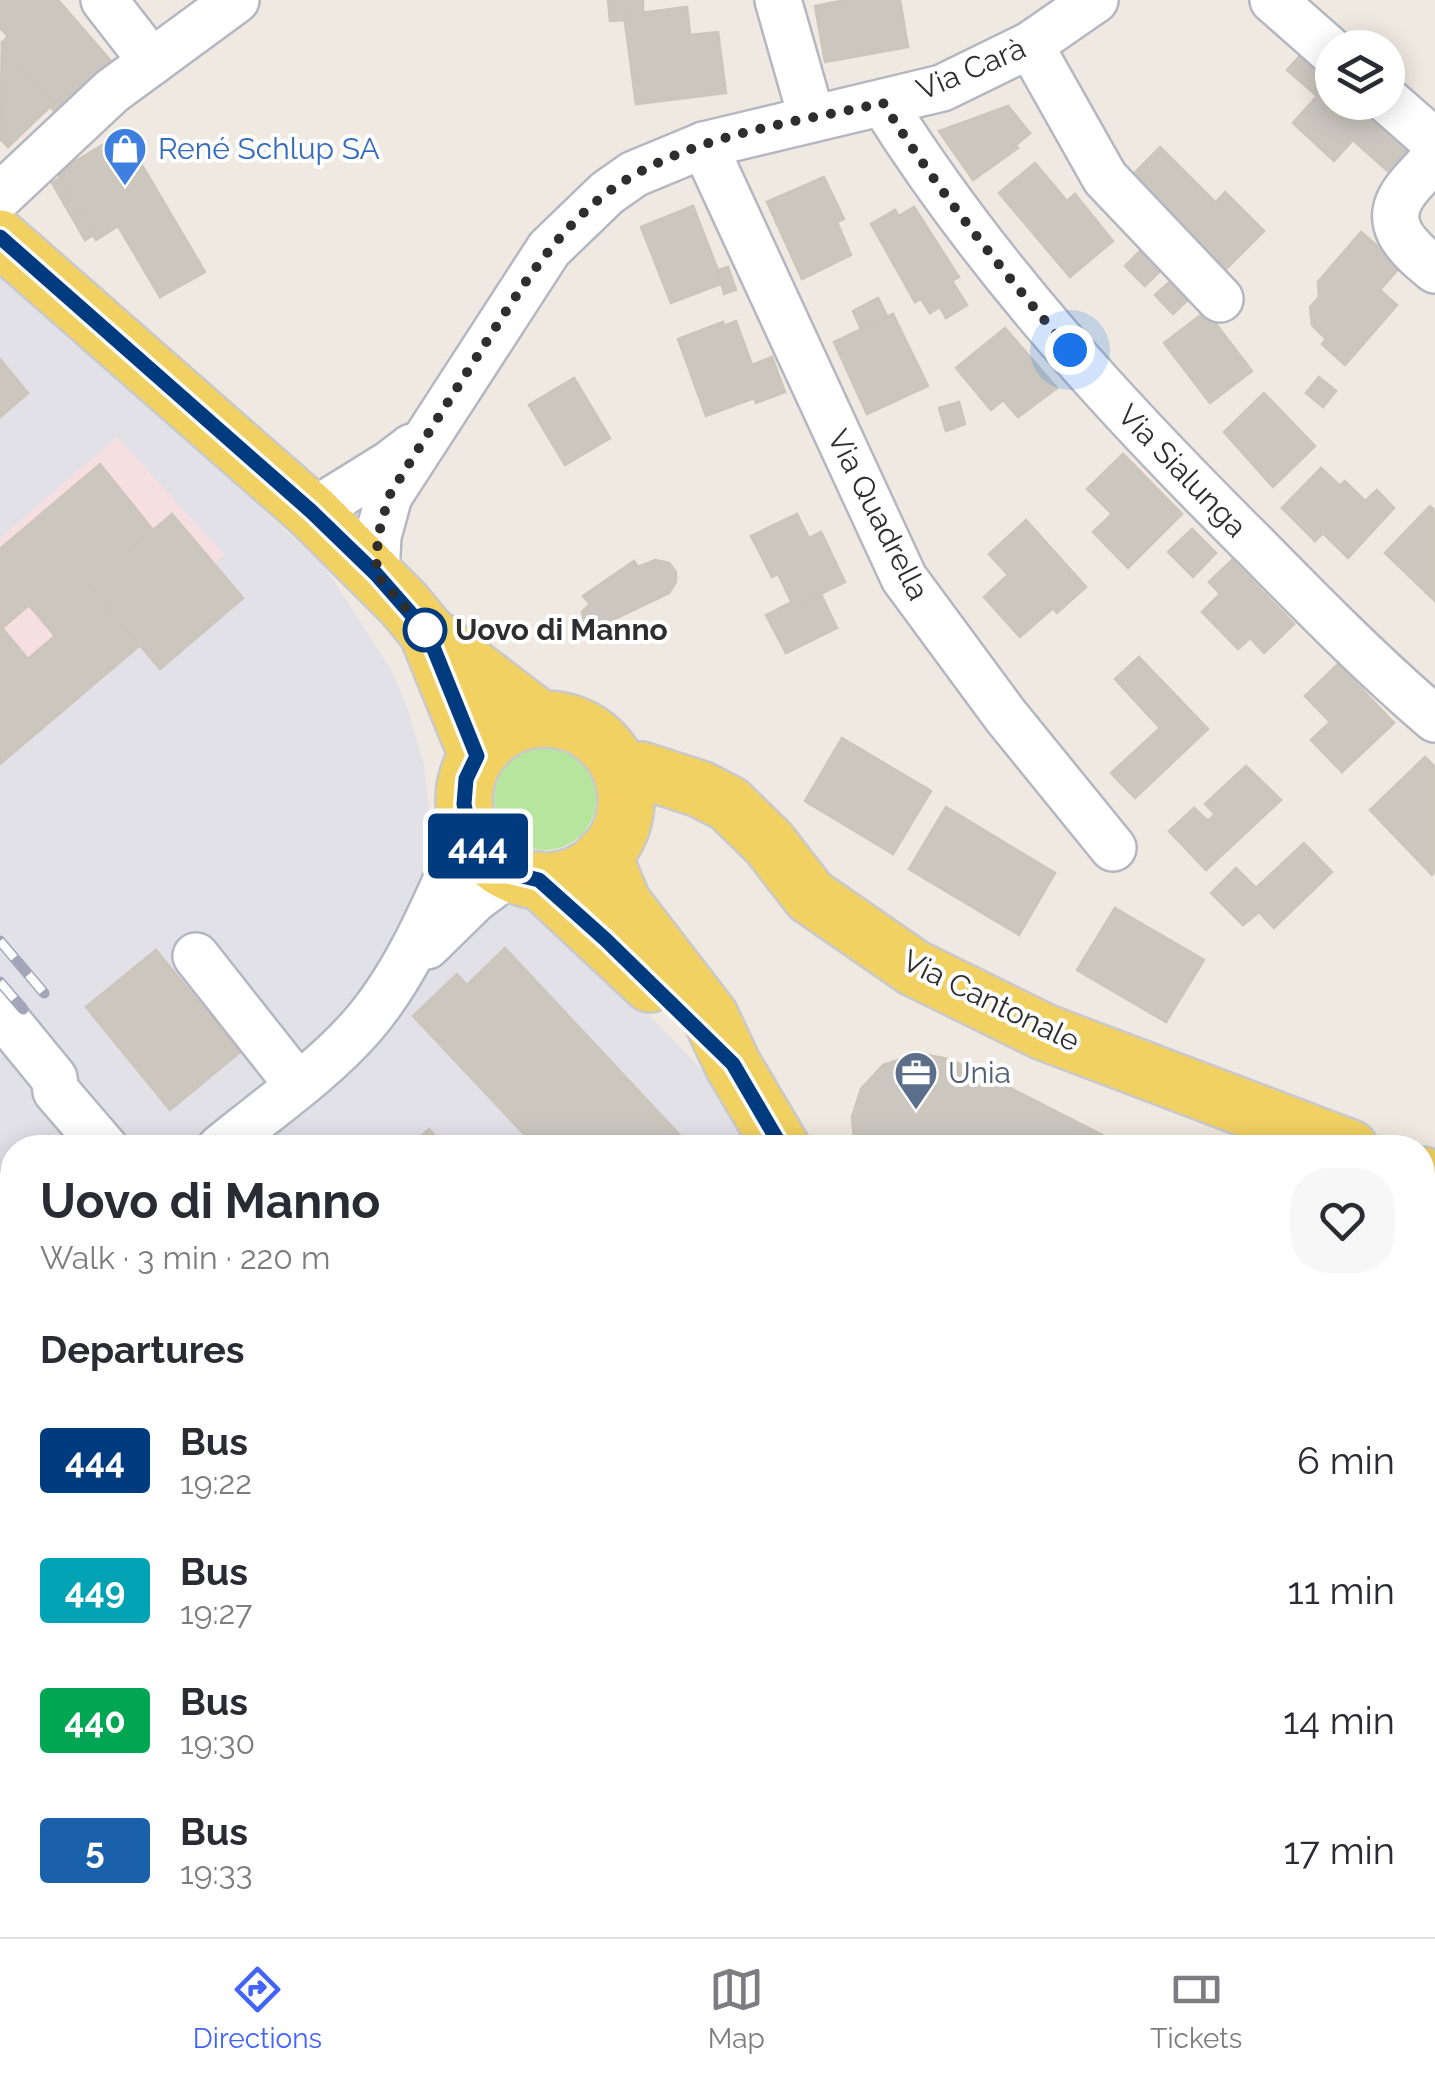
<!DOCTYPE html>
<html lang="en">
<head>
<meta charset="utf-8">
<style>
  body { margin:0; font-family:Raleway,sans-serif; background:#f7f7f7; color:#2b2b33; height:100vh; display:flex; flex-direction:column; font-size:38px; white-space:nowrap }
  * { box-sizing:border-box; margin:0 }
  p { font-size:32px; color:#7c7c81 }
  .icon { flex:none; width:55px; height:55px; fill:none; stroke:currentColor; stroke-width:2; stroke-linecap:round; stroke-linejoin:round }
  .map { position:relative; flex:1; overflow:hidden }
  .details { position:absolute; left:0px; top:1135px; width:1435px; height:802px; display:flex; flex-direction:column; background:#fff; border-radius:40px 40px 0 0; box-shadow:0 5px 25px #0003 }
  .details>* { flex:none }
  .badge { padding:0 20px; border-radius:8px; font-size:35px; line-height:65px }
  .fabs { position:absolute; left:1315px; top:30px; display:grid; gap:20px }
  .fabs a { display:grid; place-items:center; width:90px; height:90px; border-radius:50%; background:#fff; box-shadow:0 5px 25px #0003; font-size:50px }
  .you { position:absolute; width:50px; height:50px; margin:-25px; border:8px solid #fff; border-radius:50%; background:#1a73e8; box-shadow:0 0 0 15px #1a73e833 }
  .map>.badge { position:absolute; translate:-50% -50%; box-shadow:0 0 0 5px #fff }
  h2 { padding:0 40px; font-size:38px; line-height:90px }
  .round { display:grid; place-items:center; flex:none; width:105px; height:105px; border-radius:40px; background:#f7f7f7 }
  .overview { display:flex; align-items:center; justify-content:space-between; height:170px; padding:0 40px }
  h1 { font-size:48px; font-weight:700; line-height:75px }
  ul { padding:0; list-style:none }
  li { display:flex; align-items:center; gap:30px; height:130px; padding:0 40px }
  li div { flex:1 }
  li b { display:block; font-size:38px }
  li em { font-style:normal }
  li .badge { min-width:110px; font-weight:700; text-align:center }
  .menu { display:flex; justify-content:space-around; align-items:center; height:140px; border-top:2px solid #e1e1e2; background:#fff; font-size:28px; color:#7c7c81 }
  .menu a { display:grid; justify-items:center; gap:5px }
  .menu .selected { color:#4264fb }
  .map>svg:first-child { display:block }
  .industrial { fill:#e3e1e8 }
  .medical { fill:#f5dfe0 }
  .green { fill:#b6e59e }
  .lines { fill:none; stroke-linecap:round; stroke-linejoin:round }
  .stream { stroke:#75cff0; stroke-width:10 }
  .building { fill:#cbc7bf; stroke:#cbc5ba; stroke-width:2.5; fill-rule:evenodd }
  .minor-casing { stroke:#b4b7c1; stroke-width:50 }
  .major-casing { stroke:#c9c9c9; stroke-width:60 }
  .minor { stroke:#fff; stroke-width:45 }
  .major { stroke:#f2d163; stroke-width:55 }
  .rail-casing { stroke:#a3a6b8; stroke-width:11 }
  .rail { stroke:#fff; stroke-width:8; stroke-dasharray:22; stroke-linecap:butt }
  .line-casing { stroke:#fff; stroke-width:22 }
  .line { stroke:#003b80; stroke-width:15 }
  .walk { stroke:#2e2e2e; stroke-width:10; stroke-dasharray:0 18 }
  .stop-dot { fill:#fff; stroke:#003b80; stroke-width:5 }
  .labels { text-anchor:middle; stroke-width:8; stroke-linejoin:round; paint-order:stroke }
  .street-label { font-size:30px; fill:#2e2e2e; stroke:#fff }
  .shop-label { font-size:30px; fill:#366cbe; stroke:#fff; text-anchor:start }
  .stop-label { font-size:30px; font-weight:bold; fill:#2e2e2e; stroke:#fff; text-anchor:start }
  .service-label { font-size:30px; fill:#4e5e75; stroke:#fff; text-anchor:start }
</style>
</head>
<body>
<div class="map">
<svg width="1435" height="1937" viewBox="0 0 1435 1937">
  <rect width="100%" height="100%" fill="#efe9e1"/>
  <g class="industrial">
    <polygon points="0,275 130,387 325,567 390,668 407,706 425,769 432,839 580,945 711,1079 754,1147 12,1148 12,1791 0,1777"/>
    <polygon points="118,1925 869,1925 867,1937 126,1937"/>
  </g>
  <polygon class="medical" points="117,437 225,555 0,754 0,538"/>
  <circle class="green" cx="545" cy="799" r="51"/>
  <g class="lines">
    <g class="stream">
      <polyline points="1422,1591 1435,1580"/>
      <polyline points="1085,1937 1102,1925"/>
    </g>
  </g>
  <g class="building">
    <polygon points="0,0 58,0 118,69 61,117 50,107 55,102 2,43 8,36 0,28"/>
    <polygon points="608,0 643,0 643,13 624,15 625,20 610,21"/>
    <polygon points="846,0 900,0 908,47 825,62 815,6"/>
    <polygon points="687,7 690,35 718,32 726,93 636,104 624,15"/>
    <polygon points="2,43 55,102 8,147 0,139"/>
    <polygon points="1308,47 1332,55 1332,102 1370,102 1417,147 1392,175 1353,140 1334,161 1293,123 1317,96 1287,70"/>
    <polygon points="1008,106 1030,133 1016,145 1018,148 973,180 939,131"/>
    <polygon points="123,133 205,272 160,297 118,226 96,240 57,172"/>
    <polygon points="1160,147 1221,208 1186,243 1121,187"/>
    <polygon points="1035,163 1067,201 1075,194 1113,241 1070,277 999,193"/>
    <polygon points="824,177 844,219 837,222 851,255 802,279 767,202"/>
    <polygon points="60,178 94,235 85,240 52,183"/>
    <polygon points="1225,192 1264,231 1219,276 1186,243 1221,208 1216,202"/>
    <polygon points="693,206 723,283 671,303 641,227"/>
    <polygon points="914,207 959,277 952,281 967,305 946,318 940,307 930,313 921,299 915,302 871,224 895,210 899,216"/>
    <polygon points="1361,232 1401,266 1380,290 1397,305 1345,365 1322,344 1326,339 1312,325 1310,307 1319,297 1318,282"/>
    <polygon points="1146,245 1166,265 1145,286 1125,266"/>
    <polygon points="728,267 736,290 724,294 718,270"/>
    <polygon points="1176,276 1194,294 1173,314 1155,295"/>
    <polygon points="878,298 887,316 861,329 853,311"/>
    <polygon points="1206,311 1252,371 1210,403 1164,343"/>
    <polygon points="893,314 928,386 867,414 834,342"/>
    <polygon points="736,321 752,365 772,357 785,392 756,403 754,398 706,416 678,339 723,322 724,326"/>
    <polygon points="1005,328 1057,388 1018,417 1003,400 991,410 956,368"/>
    <polygon points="0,359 28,393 0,417"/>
    <polygon points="1319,377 1336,391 1323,407 1306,393"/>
    <polygon points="574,378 610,438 565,465 529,405"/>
    <polygon points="1264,393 1315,446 1273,487 1224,432"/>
    <polygon points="959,402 965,424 946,431 939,408"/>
    <polygon points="1123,454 1182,514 1128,568 1093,532 1112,514 1087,489"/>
    <path d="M100 464 153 530 89 585 140 645 0 764V549ZM29 605 55 636 28 659 2 628Z"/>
    <polygon points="1321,468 1340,486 1345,481 1365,501 1377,490 1394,508 1348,558 1323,533 1315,541 1282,508"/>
    <polygon points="1430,506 1435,511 1435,601 1385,553"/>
    <polygon points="172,514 243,598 160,669 89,585"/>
    <polygon points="797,514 809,538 821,532 845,582 794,607 778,574 772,577 751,536"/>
    <polygon points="1026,520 1086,587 1057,613 1053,608 1020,637 984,597 1008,575 989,554"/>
    <polygon points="1192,529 1216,553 1193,577 1168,552"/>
    <polygon points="655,560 669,563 676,572 676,582 669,593 598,627 585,625 582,612 590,604 583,596 634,561 638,567"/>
    <polygon points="1232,560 1294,624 1264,653 1250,638 1238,649 1202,612 1220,594 1209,582"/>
    <polygon points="821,594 837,628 786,653 766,615 792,602 794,607"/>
    <polygon points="1139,657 1208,729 1135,798 1111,773 1160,728 1115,679"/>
    <polygon points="1338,664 1394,723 1342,772 1311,740 1330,722 1305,696"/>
    <polygon points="842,738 931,791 893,854 805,801"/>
    <polygon points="1425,757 1435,767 1435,872 1432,875 1370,810"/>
    <polygon points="1246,766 1281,800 1206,870 1169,831 1194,808 1208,821 1215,814 1205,804"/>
    <polygon points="946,807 1055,873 1019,935 909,869"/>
    <polygon points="1304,843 1332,872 1274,928 1259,912 1243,925 1211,893 1236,868 1256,888"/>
    <polygon points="1115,908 1204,960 1166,1022 1077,970"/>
    <polygon points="505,948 692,1148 537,1148 413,1016 457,974 467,985"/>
    <polygon points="156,950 240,1052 170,1110 86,1007"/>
    <polygon points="918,1053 953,1060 971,1071 978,1078 974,1082 984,1087 989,1077 1128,1148 963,1148 955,1144 953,1148 855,1148 852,1117 861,1089 883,1065"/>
    <polygon points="429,1129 445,1148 408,1148"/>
    <polygon points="12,1159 12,1272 0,1282 0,1169"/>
    <polygon points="1429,1361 1435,1365 1435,1465 1426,1474 1422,1472 1422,1370"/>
    <polygon points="12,1421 12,1602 0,1587 0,1432"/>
    <polygon points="1435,1869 1435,1937 1359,1937 1372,1925 1422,1925 1422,1880"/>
    <polygon points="166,1925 465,1925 475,1937 176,1937"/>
    <polygon points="961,1925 1001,1925 987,1937 971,1937"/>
  </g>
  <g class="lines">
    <defs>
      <g id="minor">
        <polyline points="104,0 152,62"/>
        <polyline points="778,0 812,119"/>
        <polyline points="1273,0 1332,52"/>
        <polyline points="1030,45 1105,178 1220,299"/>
        <polyline points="1388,101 1429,137 1435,149"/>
        <path d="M883 103C986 267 1117 409 1254 545 1313 605 1371 664 1435 719"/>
        <polyline points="704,145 904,578 1005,715 1113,848"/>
        <path d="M1435 154C1429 166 1418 175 1410 185 1378 222 1406 246 1435 270"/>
        <polyline points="0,196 112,91 236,0"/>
        <polyline points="312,512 391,463 412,447"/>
        <polyline points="376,574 378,536 389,496 549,249 607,193 634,174 704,145 942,88 1030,45 1095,0"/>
        <polyline points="427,946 476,898 510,873"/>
        <polyline points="196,956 297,1084"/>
        <polyline points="0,1012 54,1078 56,1091 105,1148"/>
        <path d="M220 1148C266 1110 323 1071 362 1026 410 971 439 895 469 829"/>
        <polyline points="0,1332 12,1321"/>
        <polyline points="1422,1526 1435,1514"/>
        <polyline points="0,1651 1,1651"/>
        <polyline points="1422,1861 1435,1850"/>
        <polyline points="0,1868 12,1883"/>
        <polyline points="47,1925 57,1937"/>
        <polyline points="1334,1937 1348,1925"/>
      </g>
      <g id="major">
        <polyline points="0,238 312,512 404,604 427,632 477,755"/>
        <polyline points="429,634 540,719"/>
        <circle cx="545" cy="800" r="81"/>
        <polyline points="620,770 641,770 700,789 729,804 769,843 810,896 914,968 1044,1032 1350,1148"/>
        <polyline points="603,855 623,903 710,1016 733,1065 782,1148"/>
        <polyline points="539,880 650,984"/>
        <polyline points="1422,1175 1435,1179"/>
        <polyline points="887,1937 888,1925"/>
      </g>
    </defs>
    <use href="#minor" class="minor-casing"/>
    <use href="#major" class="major-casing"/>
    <use href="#minor" class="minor"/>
    <use href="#major" class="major"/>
    <defs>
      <g id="rail">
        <polyline points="0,941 44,993"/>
        <polyline points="0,982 23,1009"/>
        <polyline points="0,1814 12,1829"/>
        <polyline points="89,1925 99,1937"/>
      </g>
    </defs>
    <use href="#rail" class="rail-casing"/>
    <use href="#rail" class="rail"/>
  </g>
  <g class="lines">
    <defs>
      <polyline id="line" points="0,237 312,512 376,574 427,632 477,756 466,779 464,804 469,829 485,855 510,873 539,880 606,940 733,1064 782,1148"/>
    </defs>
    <use href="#line" class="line-casing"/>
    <use href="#line" class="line"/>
    <path class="walk" d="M425 630 427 632 376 574 378 536 389 496C418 449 448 402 478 355 521 288 564 214 636 174 711 132 801 121 883 103 939 192 1002 271 1070 350"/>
  </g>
  <defs>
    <symbol id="shop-pin" viewBox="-11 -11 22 30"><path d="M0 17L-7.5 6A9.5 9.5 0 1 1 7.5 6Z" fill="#3f7fe0" stroke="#fff"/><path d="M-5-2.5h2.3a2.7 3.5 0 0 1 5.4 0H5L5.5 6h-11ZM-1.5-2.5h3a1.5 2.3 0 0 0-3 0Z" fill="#fff"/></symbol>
    <symbol id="office-pin" viewBox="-11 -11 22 30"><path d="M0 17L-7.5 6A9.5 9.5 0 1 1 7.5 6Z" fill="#5c6f8a" stroke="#fff"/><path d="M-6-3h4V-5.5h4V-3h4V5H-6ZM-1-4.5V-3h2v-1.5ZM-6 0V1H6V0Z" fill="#fff"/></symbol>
  </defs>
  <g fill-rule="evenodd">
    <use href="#shop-pin" x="100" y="124" width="50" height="68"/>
    <use href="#office-pin" x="891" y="1048" width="50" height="68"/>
  </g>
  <circle class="stop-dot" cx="425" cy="630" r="20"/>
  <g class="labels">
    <g class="street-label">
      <text transform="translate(971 69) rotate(-23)" y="10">Via Carà</text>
      <text transform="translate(1182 471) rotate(46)" y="10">Via Sialunga</text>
      <text transform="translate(878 515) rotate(63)" y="10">Via Quadrella</text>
      <text transform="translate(991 1001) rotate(26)" y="10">Via Cantonale</text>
    </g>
    <g class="shop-label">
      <text x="158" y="159">René Schlup SA</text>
    </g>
    <g class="stop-label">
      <text x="455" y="640">Uovo di Manno</text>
    </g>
    <g class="service-label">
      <text x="948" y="1083">Unia</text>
    </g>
  </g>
</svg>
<div class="fabs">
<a><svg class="icon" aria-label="layers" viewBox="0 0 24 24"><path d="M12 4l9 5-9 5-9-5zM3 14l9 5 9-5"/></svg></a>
</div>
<div class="you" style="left:1070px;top:350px"></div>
<b class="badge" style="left:478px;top:846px;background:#003b80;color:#fff">444</b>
<section class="details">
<div class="overview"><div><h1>Uovo di Manno</h1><p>Walk · 3 min · 220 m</p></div><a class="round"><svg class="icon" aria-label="heart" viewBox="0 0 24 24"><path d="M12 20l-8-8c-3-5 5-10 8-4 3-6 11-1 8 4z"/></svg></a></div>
<h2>Departures</h2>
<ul>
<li><span class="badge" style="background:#003b80;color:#fff">444</span><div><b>Bus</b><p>19:22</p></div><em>6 min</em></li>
<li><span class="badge" style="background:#00a3b4;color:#fff">449</span><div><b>Bus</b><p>19:27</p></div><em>11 min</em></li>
<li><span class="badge" style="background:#00a651;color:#fff">440</span><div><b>Bus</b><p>19:30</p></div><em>14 min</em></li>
<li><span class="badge" style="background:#1b60ab;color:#fff">5</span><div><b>Bus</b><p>19:33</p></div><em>17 min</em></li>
</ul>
</section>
</div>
<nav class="menu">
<a class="selected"><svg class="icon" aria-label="directions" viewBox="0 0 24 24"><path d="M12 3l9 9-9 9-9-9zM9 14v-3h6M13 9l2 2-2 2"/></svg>Directions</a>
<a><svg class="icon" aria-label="map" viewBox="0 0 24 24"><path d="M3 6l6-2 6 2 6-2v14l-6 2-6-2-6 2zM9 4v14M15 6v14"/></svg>Map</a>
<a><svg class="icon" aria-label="tickets" viewBox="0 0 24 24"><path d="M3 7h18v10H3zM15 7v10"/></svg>Tickets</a>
</nav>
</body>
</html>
